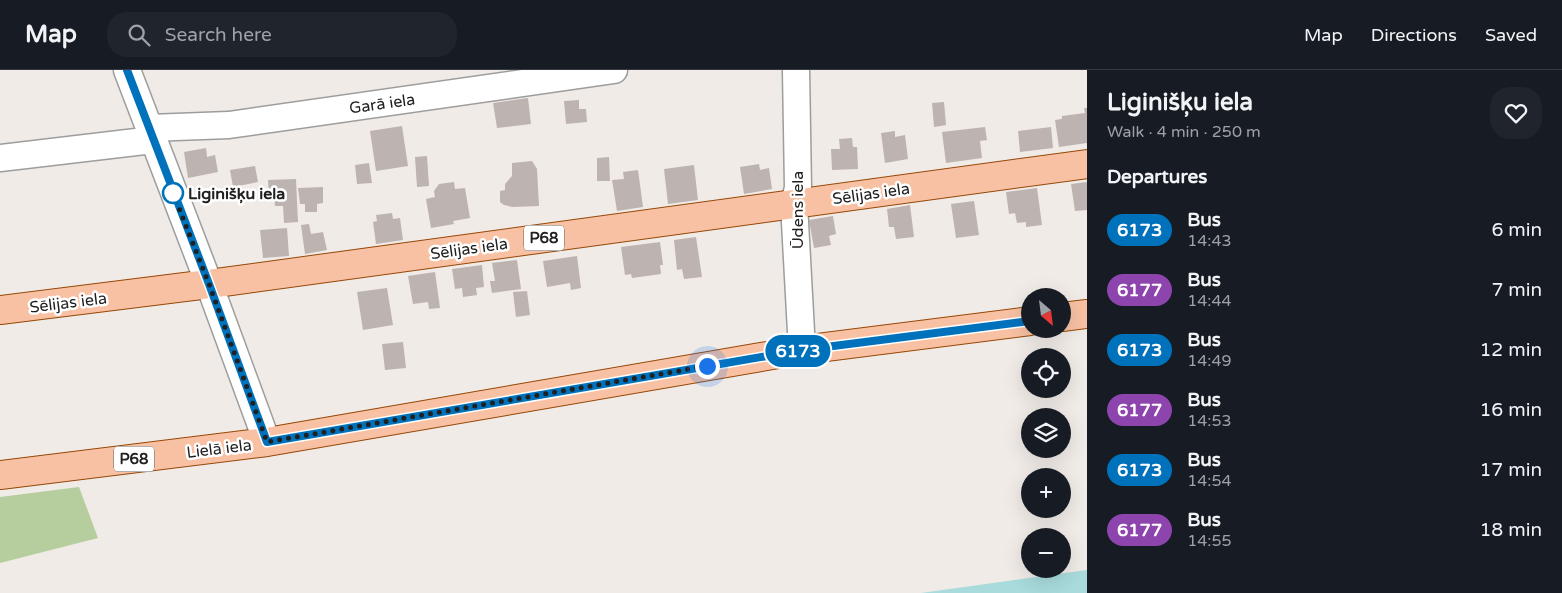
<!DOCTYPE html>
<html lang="en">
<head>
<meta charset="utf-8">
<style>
  body { margin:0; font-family:"Varela Round",sans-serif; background:#20242c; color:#f1f3f6; height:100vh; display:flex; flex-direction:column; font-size:19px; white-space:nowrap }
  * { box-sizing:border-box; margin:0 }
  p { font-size:16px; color:#9ea1a6 }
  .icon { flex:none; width:28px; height:28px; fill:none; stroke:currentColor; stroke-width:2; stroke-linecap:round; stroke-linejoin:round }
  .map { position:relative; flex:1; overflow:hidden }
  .drawer { display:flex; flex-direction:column; background:#171b24; width:475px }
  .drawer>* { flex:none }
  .badge { padding:0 10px; border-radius:16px; font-size:18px; line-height:32px }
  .needle { width:32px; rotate:152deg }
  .tools { position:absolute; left:1021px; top:218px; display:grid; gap:10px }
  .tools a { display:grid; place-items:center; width:50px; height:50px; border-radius:50%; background:#171b24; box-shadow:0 5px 20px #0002; font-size:25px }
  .you { position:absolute; width:25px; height:25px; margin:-12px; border:4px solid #fff; border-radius:50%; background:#1a73e8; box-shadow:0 0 0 8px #1a73e833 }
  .map>.badge { position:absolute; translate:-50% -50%; box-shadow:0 0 0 2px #fff }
  h2 { padding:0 20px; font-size:19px; line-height:45px }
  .round { display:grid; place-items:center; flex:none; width:52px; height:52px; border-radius:20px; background:#20242c }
  .overview { display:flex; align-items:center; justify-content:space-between; height:85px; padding:0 20px }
  h1 { font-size:24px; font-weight:700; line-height:38px }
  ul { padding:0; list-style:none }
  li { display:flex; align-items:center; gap:15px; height:60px; padding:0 20px }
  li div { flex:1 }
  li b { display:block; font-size:19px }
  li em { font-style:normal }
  li .badge { min-width:55px; font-weight:700; text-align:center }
  header { display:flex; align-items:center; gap:30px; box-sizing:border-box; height:70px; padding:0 25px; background:#171b24; border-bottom:1px solid #363941 }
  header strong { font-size:24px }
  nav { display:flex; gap:28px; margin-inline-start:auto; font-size:18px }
  .search { width:350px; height:45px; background:#20242c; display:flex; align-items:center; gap:12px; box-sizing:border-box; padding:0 18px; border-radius:20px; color:#9ea1a6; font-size:19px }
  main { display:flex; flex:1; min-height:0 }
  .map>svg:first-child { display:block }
  .forest { fill:#b6ce9d }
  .water { fill:#a9dbdc }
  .building { fill:#bdb3b0 }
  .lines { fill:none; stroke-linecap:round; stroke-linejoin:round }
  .minor-casing { stroke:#9d9d9d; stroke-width:29 }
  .major-casing { stroke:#964706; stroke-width:30 }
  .minor { stroke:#fff; stroke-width:26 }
  .major { stroke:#f8c1a3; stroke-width:28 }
  .line-casing { stroke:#fff; stroke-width:11 }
  .line { stroke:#0072bc; stroke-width:8 }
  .walk { stroke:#202020; stroke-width:5; stroke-dasharray:0 9 }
  .stop-dot { fill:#fff; stroke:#0072bc; stroke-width:2.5 }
  .labels { text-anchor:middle; stroke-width:5; stroke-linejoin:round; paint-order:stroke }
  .shield { fill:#fff; stroke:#636363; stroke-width:1 }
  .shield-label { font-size:15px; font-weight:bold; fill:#202020 }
  .street-label { font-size:16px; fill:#202020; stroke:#fff }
  .stop-label { font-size:16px; font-weight:bold; fill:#202020; stroke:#fff; text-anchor:start }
</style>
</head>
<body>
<header>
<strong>Map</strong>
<div class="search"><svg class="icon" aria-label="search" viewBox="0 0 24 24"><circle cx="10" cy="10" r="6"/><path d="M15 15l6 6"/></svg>Search here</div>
<nav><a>Map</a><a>Directions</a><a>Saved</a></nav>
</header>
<main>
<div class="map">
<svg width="1087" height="523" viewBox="0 0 1087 523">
  <rect width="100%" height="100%" fill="#f0ebe7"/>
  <polygon class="forest" points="79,417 98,468 0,493 0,427"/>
  <polygon class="water" points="1087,500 1087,523 921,523"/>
  <g class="building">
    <polygon points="528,28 531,54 497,58 493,33"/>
    <polygon points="579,30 579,39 586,39 587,52 566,54 564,31"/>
    <polygon points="944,32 946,55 934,57 932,33"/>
    <polygon points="1084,38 1087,38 1087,73 1059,77 1055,50 1062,49 1062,46 1085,43"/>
    <polygon points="402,56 408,96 376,101 370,61"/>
    <polygon points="985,57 987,70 980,71 982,88 946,93 942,62"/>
    <polygon points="1051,57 1053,78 1020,82 1018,61"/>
    <polygon points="895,61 895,67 905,65 908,89 885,93 881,63"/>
    <polygon points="852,68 853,77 857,77 858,99 832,100 831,79 840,79 839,69"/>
    <polygon points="206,78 207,87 215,85 218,102 188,108 184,82"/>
    <polygon points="427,86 429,116 417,117 415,87"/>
    <polygon points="609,87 610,111 597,111 597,88"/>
    <polygon points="532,91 537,99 539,136 513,137 504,135 500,132 500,121 505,120 505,114 512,106 512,93"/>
    <polygon points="369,93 372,113 357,114 355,95"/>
    <polygon points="759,94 760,100 769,98 772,119 744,124 740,97"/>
    <polygon points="694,95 698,130 668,134 664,99"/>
    <polygon points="255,96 258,112 233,117 230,100"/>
    <polygon points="638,100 643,137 617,141 612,110 624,109 623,102"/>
    <polygon points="296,109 298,152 284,153 283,136 275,136 274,126 269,126 268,110"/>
    <polygon points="454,112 455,119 465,118 470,148 453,151 454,154 431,158 426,129 435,127 434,121 439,114"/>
    <polygon points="1087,112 1087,140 1075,141 1071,114"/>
    <polygon points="323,117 323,133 317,134 317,142 305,142 305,134 300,134 298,118"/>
    <polygon points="1037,118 1042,155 1026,157 1026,152 1017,153 1015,143 1009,144 1006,122"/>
    <polygon points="974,131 979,165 956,168 951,134"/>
    <polygon points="910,135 914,167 896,169 894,157 889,157 887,139"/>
    <polygon points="392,143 393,149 400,148 403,170 376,174 373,152 377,151 376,145"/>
    <polygon points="833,146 836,164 829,166 831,175 814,178 809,150"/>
    <polygon points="309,154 311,164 323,162 327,180 305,184 301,155"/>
    <polygon points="287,158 289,186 263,188 260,160"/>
    <polygon points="696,167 702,207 684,209 682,199 677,200 674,170"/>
    <polygon points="660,172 663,195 660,195 661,204 632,208 631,204 625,205 621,177"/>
    <polygon points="577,186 581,218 571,220 570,213 547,217 543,191"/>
    <polygon points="517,190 521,219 492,223 490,211 495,211 492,193"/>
    <polygon points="482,195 484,217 476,218 477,225 463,227 462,218 455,219 452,199"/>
    <polygon points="435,202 440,238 429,239 428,232 413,234 408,206"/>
    <polygon points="387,218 393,255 363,260 357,222"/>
    <polygon points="527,221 530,245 516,247 513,222"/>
    <polygon points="403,272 406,298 385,300 382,274"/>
  </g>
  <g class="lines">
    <defs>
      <g id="minor">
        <polyline points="127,0 209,214 267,372"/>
        <polyline points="796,0 798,118 794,134 802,280"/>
        <polyline points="149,58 229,55 614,0"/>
        <polyline points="0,88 153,70"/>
      </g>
      <g id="major">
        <polyline points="0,240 209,214 1087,94"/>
        <polyline points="1062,247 1087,244"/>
        <polyline points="0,405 267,372 802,280 1030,251"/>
      </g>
    </defs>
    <use href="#minor" class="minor-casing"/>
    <use href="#major" class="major-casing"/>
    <use href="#minor" class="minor"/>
    <use href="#major" class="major"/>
  </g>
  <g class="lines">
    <defs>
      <polyline id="line" points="127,0 209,214 267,372 802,280 1030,251"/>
    </defs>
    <use href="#line" class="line-casing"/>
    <use href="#line" class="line"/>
    <polyline class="walk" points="173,123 209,214 267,372 707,296"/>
  </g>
  <circle class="stop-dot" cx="173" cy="123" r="10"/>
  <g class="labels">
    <g class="shield">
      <rect x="524" y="155.5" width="40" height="25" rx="4"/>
      <rect x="114" y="376.5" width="40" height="25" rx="4"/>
    </g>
    <g class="shield-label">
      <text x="544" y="173">P68</text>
      <text x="134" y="394">P68</text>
    </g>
    <g class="street-label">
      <text transform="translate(382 33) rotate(-8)" y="6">Garā iela</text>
      <text transform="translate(871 123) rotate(-8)" y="6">Sēlijas iela</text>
      <text transform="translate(797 140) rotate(-90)" y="6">Ūdens iela</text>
      <text transform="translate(469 178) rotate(-8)" y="6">Sēlijas iela</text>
      <text transform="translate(68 232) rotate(-7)" y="6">Sēlijas iela</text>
      <text transform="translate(219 378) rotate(-7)" y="6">Lielā iela</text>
    </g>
    <g class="stop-label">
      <text x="188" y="129">Liginišķu iela</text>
    </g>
  </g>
</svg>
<div class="tools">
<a><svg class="needle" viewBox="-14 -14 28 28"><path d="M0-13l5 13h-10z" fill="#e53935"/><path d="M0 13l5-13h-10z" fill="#9ea1a6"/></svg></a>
<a><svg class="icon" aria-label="locate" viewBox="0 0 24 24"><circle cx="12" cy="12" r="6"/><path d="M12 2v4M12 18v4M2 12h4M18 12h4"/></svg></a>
<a><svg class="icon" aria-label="layers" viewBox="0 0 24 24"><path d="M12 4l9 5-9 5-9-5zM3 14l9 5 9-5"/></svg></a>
<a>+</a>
<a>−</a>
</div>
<div class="you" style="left:707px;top:296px"></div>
<b class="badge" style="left:798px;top:281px;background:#0072bc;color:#fff">6173</b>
</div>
<section class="drawer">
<div class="overview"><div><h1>Liginišķu iela</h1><p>Walk · 4 min · 250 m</p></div><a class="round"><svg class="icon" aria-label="heart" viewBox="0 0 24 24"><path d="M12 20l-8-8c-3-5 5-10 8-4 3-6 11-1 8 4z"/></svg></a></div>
<h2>Departures</h2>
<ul>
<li><span class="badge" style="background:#0072bc;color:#fff">6173</span><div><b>Bus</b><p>14:43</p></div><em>6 min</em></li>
<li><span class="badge" style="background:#8e44ad;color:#fff">6177</span><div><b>Bus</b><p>14:44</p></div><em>7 min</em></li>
<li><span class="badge" style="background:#0072bc;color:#fff">6173</span><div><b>Bus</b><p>14:49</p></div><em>12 min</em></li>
<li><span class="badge" style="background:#8e44ad;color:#fff">6177</span><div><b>Bus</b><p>14:53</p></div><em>16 min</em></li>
<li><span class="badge" style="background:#0072bc;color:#fff">6173</span><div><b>Bus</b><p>14:54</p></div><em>17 min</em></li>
<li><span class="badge" style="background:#8e44ad;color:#fff">6177</span><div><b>Bus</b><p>14:55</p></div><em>18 min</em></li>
</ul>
</section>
</main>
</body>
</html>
